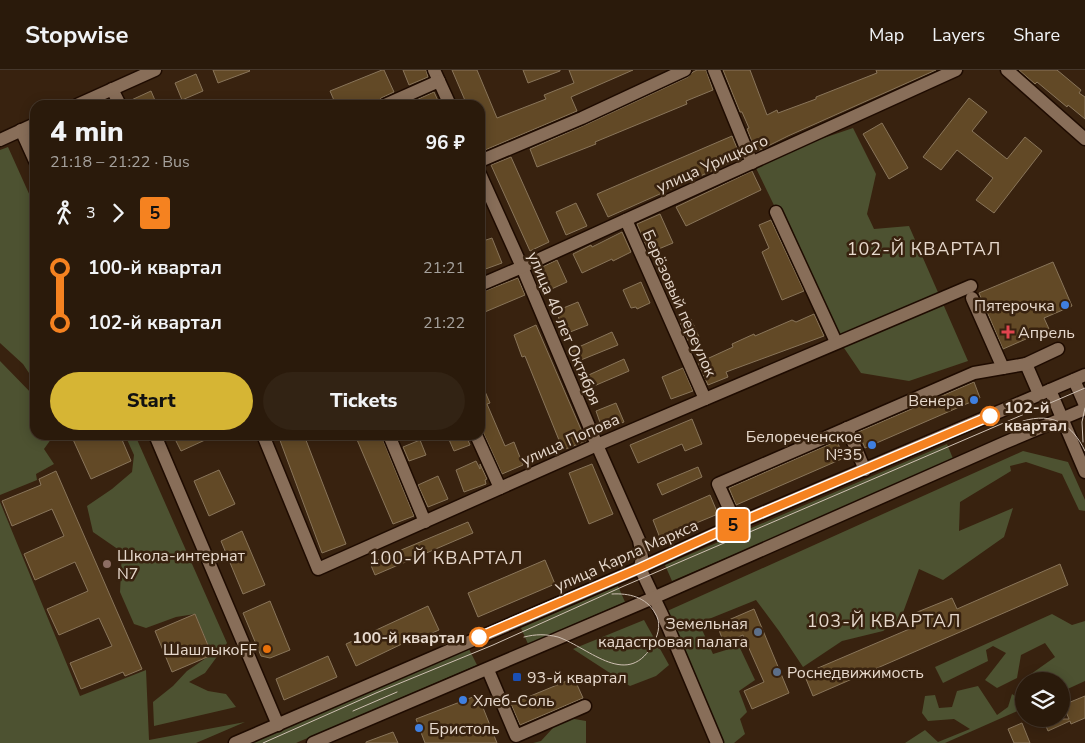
<!DOCTYPE html>
<html lang="en">
<head>
<meta charset="utf-8">
<style>
  body { margin:0; font-family:"Nunito Sans",sans-serif; background:#322314; color:#f1f3f6; height:100vh; display:flex; flex-direction:column; font-size:19px; white-space:nowrap }
  * { box-sizing:border-box; margin:0 }
  p { font-size:16px; color:#a5a19d }
  .icon { flex:none; width:28px; height:28px; fill:none; stroke:currentColor; stroke-width:2; stroke-linecap:round; stroke-linejoin:round }
  .map { position:relative; flex:1; overflow:hidden }
  .drawer { position:absolute; left:30px; top:30px; width:455px; height:340px; display:flex; flex-direction:column; background:#2a1a0b; border-radius:15px; box-shadow:0 2px 12px #0003,0 0 0 1px #46382c }
  .drawer>* { flex:none }
  .badge { padding:0 10px; border-radius:4px; font-size:18px; line-height:32px }
  .fabs { position:absolute; left:1015px; top:602px; display:grid; gap:10px }
  .fabs a { display:grid; place-items:center; width:55px; height:55px; border-radius:50%; background:#2a1a0b; box-shadow:0 2px 12px #0003,0 0 0 1px #46382c; font-size:25px }
  .map>.badge { position:absolute; translate:-50% -50%; box-shadow:0 0 0 2px #fff }
  .legs { display:flex; align-items:center; gap:8px; height:55px; padding:0 20px; font-size:16px }
  .legs p { margin-inline-start:auto }
  .overview { display:flex; align-items:center; justify-content:space-between; height:85px; padding:0 20px }
  h1 { font-size:28px; font-weight:800; line-height:38px }
  .cta { display:flex; gap:10px; margin-top:auto; padding:10px 20px }
  .cta a { flex:1; height:58px; border-radius:30px; background:#d6b534; color:#111; font-size:20px; font-weight:800; line-height:58px; text-align:center }
  .cta a+a { background:#322314; color:#f1f3f6 }
  ul { padding:0 20px; list-style:none }
  li { display:flex; align-items:center; gap:18px; height:55px; font-size:19px }
  li i { display:grid; place-items:center; width:8px; height:100%; margin:0 6px; background:currentColor }
  li i::after { content:''; width:12px; height:12px; margin:-6px; border:4px solid; border-radius:50%; background:#2a1a0b }
  li p { margin-inline-start:auto }
  li:first-child i { background:linear-gradient(#0000 50%,currentColor 0) }
  li:last-child i { background:linear-gradient(currentColor 50%,#0000 0) }
  header { display:flex; align-items:center; gap:30px; box-sizing:border-box; height:70px; padding:0 25px; background:#2a1a0b; border-bottom:1px solid #46382c }
  header strong { font-size:24px }
  nav { display:flex; gap:28px; margin-inline-start:auto; font-size:18px }
  .map>svg:first-child { display:block }
  .green { fill:#4d5231 }
  .building { fill:#624926; stroke:#89755a }
  .lines { fill:none; stroke-linecap:round; stroke-linejoin:round }
  .minor-casing { stroke:#1e0b00; stroke-width:15 }
  .minor { stroke:#886e59; stroke-width:12 }
  .tram { stroke:#cfc0b3; stroke-width:1 }
  .line-1-casing { stroke:#fff; stroke-width:11 }
  .line-1 { stroke:#f58220; stroke-width:8 }
  .shop-dot { fill:#3f7fe0; stroke:#38220f; stroke-width:2 }
  .health-dot { fill:#e0444e; stroke:#38220f; stroke-width:2 }
  .stop-1-dot { fill:#fff; stroke:#f58220; stroke-width:2.5 }
  .education-dot { fill:#8d6e63; stroke:#38220f; stroke-width:2 }
  .service-dot { fill:#5c6f8a; stroke:#38220f; stroke-width:2 }
  .food-dot { fill:#e8710a; stroke:#38220f; stroke-width:2 }
  .transit-dot { fill:#1a4fb4; stroke:#38220f; stroke-width:2 }
  .labels { text-anchor:middle; stroke-width:5; stroke-linejoin:round; paint-order:stroke }
  .street-label { font-size:16px; fill:#e7d9cd; stroke:#38220f }
  .poi-label { font-size:16px; fill:#e7d9cd; stroke:#38220f; text-anchor:start }
  .stop-label { font-size:16px; font-weight:bold; fill:#e7d9cd; stroke:#38220f; text-anchor:start }
  .neighbourhood-label { font-size:18px; letter-spacing:1px; fill:#e7d9cd; stroke:#38220f }
</style>
</head>
<body>
<header>
<strong>Stopwise</strong>
<nav><a>Map</a><a>Layers</a><a>Share</a></nav>
</header>
<div class="map">
<svg width="1085" height="673" viewBox="0 0 1085 673">
  <rect width="100%" height="100%" fill="#38220f"/>
  <g class="green">
    <polygon points="853,58 876,104 867,144 874,159 909,156 968,291 909,311 861,303 842,275 753,92"/>
    <polygon points="8,77 35,137 35,312 23,294 0,273 0,80"/>
    <polygon points="0,291 35,327 35,365 54,365 44,379 54,394 36,404 37,410 0,425"/>
    <polygon points="125,365 135,365 227,573 205,603 189,612 208,621 226,624 236,637 154,656 153,632 173,616 187,601 212,584 195,544 176,547 146,558 134,554 120,522 122,482 93,462 87,436 112,419 132,402 134,385"/>
    <polygon points="947,374 954,391 672,511 665,495"/>
    <polygon points="1023,381 1068,392 1085,430 1085,441 1079,440 1062,404 1026,392 1010,396 1011,401 960,432 959,461 1013,438 1004,467 943,510 919,499 901,548 883,561 842,571 803,597 779,561 756,530 699,553 713,584 739,576 755,610 739,621 747,642 740,649 745,664 734,673 721,673 665,542"/>
    <polygon points="0,432 80,626 146,600 149,670 245,652 196,673 0,673"/>
    <polygon points="618,516 625,532 528,574 521,558"/>
    <polygon points="1052,544 1072,555 1085,551 1085,611 1061,622 1061,611 1033,611 1031,604 1055,587 1045,573 1021,585 1017,608 997,618 985,610 1006,583 993,576 986,580 988,591 943,613 935,597"/>
    <polygon points="644,550 669,595 656,606 630,616 573,579"/>
    <polygon points="469,579 477,595 296,673 252,673"/>
    <polygon points="978,616 997,645 1008,637 1012,624 1024,632 1024,638 945,673 905,673 925,660 938,672 970,659 954,649 928,651 922,643 925,626 935,625 939,638 952,637 957,621"/>
    <polygon points="563,647 586,651 586,673 533,673 541,671"/>
  </g>
  <g class="building">
    <polygon points="213,0 249,0 250,1 218,13"/>
    <polygon points="382,0 384,0 394,22 381,28 377,35 336,35 330,21"/>
    <polygon points="403,0 426,0 428,7 409,15"/>
    <polygon points="452,0 477,0 497,48 546,29 544,25 574,13 569,0 633,0 571,27 577,41 485,80 480,67 480,35 467,35"/>
    <polygon points="523,0 560,0 560,1 528,13"/>
    <polygon points="697,0 706,0 713,20 686,31 687,34 595,72 596,74 537,97 530,79 585,55 688,7 693,2"/>
    <polygon points="723,0 750,0 767,45 777,40 778,43 816,29 816,27 877,3 876,0 936,0 788,66 756,82 747,59 749,58 742,42 740,42"/>
    <polygon points="1019,0 1057,0 1081,20 1079,23 1085,27 1085,49 1068,35 1067,37 1037,12 1035,14"/>
    <polygon points="196,4 203,21 182,30 175,13"/>
    <polygon points="151,21 157,35 128,35 127,32"/>
    <polygon points="434,22 440,35 405,35"/>
    <polygon points="969,28 987,42 972,61 1007,89 1025,67 1042,81 994,143 976,130 993,108 957,80 941,100 923,87"/>
    <polygon points="882,53 908,98 889,109 863,64"/>
    <polygon points="732,66 741,88 608,147 597,124"/>
    <polygon points="511,87 549,172 530,181 491,95"/>
    <polygon points="752,101 761,120 686,156 676,137"/>
    <polygon points="576,133 587,156 566,165 556,142"/>
    <polygon points="660,144 673,173 649,183 637,154"/>
    <polygon points="771,150 804,221 782,230 762,182 769,178 759,155"/>
    <polygon points="622,162 631,182 613,191 612,189 582,203 573,184 591,175 592,177"/>
    <polygon points="492,168 502,193 480,201 480,172"/>
    <polygon points="557,190 567,212 547,221 538,199"/>
    <polygon points="1053,192 1072,236 1044,248 1049,259 1003,279 979,223"/>
    <polygon points="518,208 525,225 480,244 480,223"/>
    <polygon points="641,212 650,233 637,239 636,237 631,238 623,220"/>
    <polygon points="578,232 588,255 565,264 556,241"/>
    <polygon points="814,244 824,266 726,302 728,307 708,315 698,293 733,277 732,274 754,264 755,266 792,250 796,252"/>
    <polygon points="691,249 699,267 688,271 680,253"/>
    <polygon points="536,255 586,371 563,380 525,286 522,287 514,265"/>
    <polygon points="612,262 618,275 576,292 572,280"/>
    <polygon points="624,289 629,301 587,319 582,308"/>
    <polygon points="683,298 693,321 671,329 662,307"/>
    <polygon points="480,310 490,333 487,334 505,376 514,372 523,395 502,404 483,362 480,358"/>
    <polygon points="974,312 980,328 865,378 858,362"/>
    <polygon points="616,333 624,352 603,361 596,341"/>
    <polygon points="692,349 702,374 685,381 682,374 638,393 630,375"/>
    <polygon points="71,365 120,365 131,391 91,409"/>
    <polygon points="173,365 216,365 181,381"/>
    <polygon points="278,365 304,365 346,474 322,483"/>
    <polygon points="355,365 381,365 414,446 393,454"/>
    <polygon points="447,365 466,365 470,375 454,381"/>
    <polygon points="420,370 426,385 409,391 403,377"/>
    <polygon points="837,371 844,388 736,435 729,418"/>
    <polygon points="476,391 480,399 480,394 487,409 485,410 486,414 464,422 456,400"/>
    <polygon points="592,394 613,444 589,454 569,403"/>
    <polygon points="698,397 702,407 662,425 657,414"/>
    <polygon points="219,400 235,434 209,446 194,411"/>
    <polygon points="56,401 142,599 125,606 123,602 81,619 70,593 112,576 99,548 59,565 47,539 88,521 75,492 35,510 24,484 64,466 52,439 12,456 2,431 41,415 39,409"/>
    <polygon points="438,406 448,429 428,437 418,415"/>
    <polygon points="710,425 718,444 660,468 653,450"/>
    <polygon points="468,452 473,463 375,505 370,493"/>
    <polygon points="242,461 265,515 243,524 221,471"/>
    <polygon points="545,490 555,514 478,547 468,523"/>
    <polygon points="1060,494 1068,515 813,626 804,604 914,557 910,545 952,528 957,539"/>
    <polygon points="270,531 290,580 270,588 261,586 243,543"/>
    <polygon points="428,536 439,560 407,574 406,572 356,596 346,574"/>
    <polygon points="754,539 789,623 752,639 744,621 764,612 743,565 724,573 717,555"/>
    <polygon points="195,544 212,585 172,602 155,561"/>
    <polygon points="328,586 337,607 284,630 276,609"/>
    <polygon points="574,608 583,628 520,655 511,634"/>
    <polygon points="478,625 497,673 425,673 416,649"/>
    <polygon points="1085,626 1085,648 1071,654 1070,651 1048,661 1043,649 1069,649 1063,635"/>
    <polygon points="1022,653 1030,673 1014,673 1008,659"/>
    <polygon points="393,662 398,673 366,673 366,672"/>
  </g>
  <g class="lines">
    <defs>
      <g id="minor">
        <polyline points="434,0 450,35"/>
        <polyline points="714,0 752,93"/>
        <polyline points="1007,0 1085,69"/>
        <polyline points="112,19 120,35"/>
        <polyline points="77,35 155,0"/>
        <polyline points="385,35 439,11"/>
        <polyline points="21,60 35,91"/>
        <polyline points="0,70 35,54"/>
        <polyline points="480,91 582,48 685,0"/>
        <polyline points="480,104 522,197 597,375 639,470 642,487 640,498 668,557 717,673"/>
        <polyline points="776,142 836,272"/>
        <polyline points="626,150 705,329"/>
        <polyline points="480,215 522,197 956,0"/>
        <polyline points="972,228 1003,298"/>
        <polyline points="1026,294 1039,324"/>
        <polyline points="1074,310 1085,335"/>
        <polyline points="1050,320 1085,402"/>
        <polyline points="847,358 865,400"/>
        <polyline points="155,365 278,655"/>
        <polyline points="263,365 318,499 597,375 971,216"/>
        <polyline points="389,365 425,452"/>
        <polyline points="476,365 500,418"/>
        <polyline points="736,454 718,414 974,303 1026,294 1058,279"/>
        <polyline points="488,600 516,666 585,636"/>
        <polyline points="235,673 640,498 736,454 1085,305"/>
        <polyline points="313,673 653,528 1004,373 1085,339"/>
      </g>
    </defs>
    <use href="#minor" class="minor-casing"/>
    <use href="#minor" class="minor"/>
    <g class="tram">
      <path d="M1023 351C1053 342 1072 354 1085 381"/>
      <polyline points="1083,372 1082,352 1085,338"/>
      <path d="M524 567C536 564 546 564 558 567 590 578 629 621 654 572 659 563 661 552 655 543 646 527 629 523 612 524"/>
      <polyline points="353,641 397,622"/>
      <polyline points="263,673 376,623 493,575 624,516 1085,318"/>
    </g>
  </g>
  <g class="lines">
    <defs>
      <polyline id="line-1" points="479,567 640,498 736,454 990,346"/>
    </defs>
    <use href="#line-1" class="line-1-casing"/>
    <use href="#line-1" class="line-1"/>
  </g>
  <g class="shop-dot">
    <circle cx="1065" cy="235" r="5"/>
    <circle cx="974" cy="330" r="5"/>
    <circle cx="872" cy="375" r="5"/>
    <circle cx="463" cy="630" r="5"/>
    <circle cx="419" cy="658" r="5"/>
  </g>
  <path class="health-dot" d="M1005.5 254.5h5v5h5v5h-5v5h-5v-5h-5v-5h5z"/>
  <g class="stop-1-dot">
    <circle cx="990" cy="346" r="9"/>
    <circle cx="479" cy="567" r="9"/>
  </g>
  <circle class="education-dot" cx="107" cy="494" r="5"/>
  <g class="service-dot">
    <circle cx="758" cy="562" r="5"/>
    <circle cx="777" cy="602" r="5"/>
  </g>
  <circle class="food-dot" cx="267" cy="579" r="5"/>
  <rect class="transit-dot" x="512" y="602" width="10" height="10" rx="2.5"/>
  <g class="labels">
    <g class="street-label">
      <text transform="translate(712 93) rotate(-24)" y="6">улица Урицкого</text>
      <text transform="translate(680 233) rotate(66)" y="6">Берёзовый переулок</text>
      <text transform="translate(565 258) rotate(67)" y="6">улица 40 лет Октября</text>
      <text transform="translate(570 369) rotate(-24)" y="6">улица Попова</text>
      <text transform="translate(626 485) rotate(-24)" y="6">улица Карла Маркса</text>
    </g>
    <g class="poi-label">
      <text x="1055" y="241" text-anchor="end">Пятерочка</text>
      <text x="1018" y="268">Апрель</text>
      <text x="964" y="336" text-anchor="end">Венера</text>
      <text x="862" y="372" text-anchor="end">Белореченское<tspan x="862" dy="18">№35</tspan></text>
      <text x="117" y="491">Школа-интернат<tspan x="117" dy="18">N7</tspan></text>
      <text x="748" y="559" text-anchor="end">Земельная<tspan x="748" dy="18">кадастровая палата</tspan></text>
      <text x="257" y="585" text-anchor="end">ШашлыкoFF</text>
      <text x="787" y="608">Роснедвижимость</text>
      <text x="527" y="613">93-й квартал</text>
      <text x="473" y="636">Хлеб-Соль</text>
      <text x="429" y="664">Бристоль</text>
    </g>
    <g class="stop-label">
      <text x="1004" y="343">102-й<tspan x="1004" dy="18">квартал</tspan></text>
      <text x="465" y="573" text-anchor="end">100-й квартал</text>
    </g>
    <g class="neighbourhood-label">
      <text x="924" y="185">102-Й КВАРТАЛ</text>
      <text x="446" y="494">100-Й КВАРТАЛ</text>
      <text x="884" y="557">103-Й КВАРТАЛ</text>
    </g>
  </g>
</svg>
<div class="fabs">
<a><svg class="icon" aria-label="layers" viewBox="0 0 24 24"><path d="M12 4l9 5-9 5-9-5zM3 14l9 5 9-5"/></svg></a>
</div>
<b class="badge" style="left:733px;top:455px;background:#f58220;color:#111">5</b>
<section class="drawer">
<div class="overview"><div><h1>4 min</h1><p>21:18 – 21:22 · Bus</p></div><b>96 ₽</b></div>
<div class="legs"><svg class="icon" aria-label="walk" viewBox="0 0 24 24"><circle cx="13" cy="4" r="2"/><path d="M13 8l-2 6 4 7M11 14l-3 7M7 12l3-4h3l4 4"/></svg>3<svg class="icon" aria-label="forward" viewBox="0 0 24 24"><path d="M9 5l7 7-7 7"/></svg><b class="badge" style="background:#f58220;color:#111">5</b></div>
<ul>
<li><i style="color:#f58220"></i><b>100-й квартал</b><p>21:21</p></li>
<li><i style="color:#f58220"></i><b>102-й квартал</b><p>21:22</p></li>
</ul>
<div class="cta"><a>Start</a><a>Tickets</a></div>
</section>
</div>
</body>
</html>
